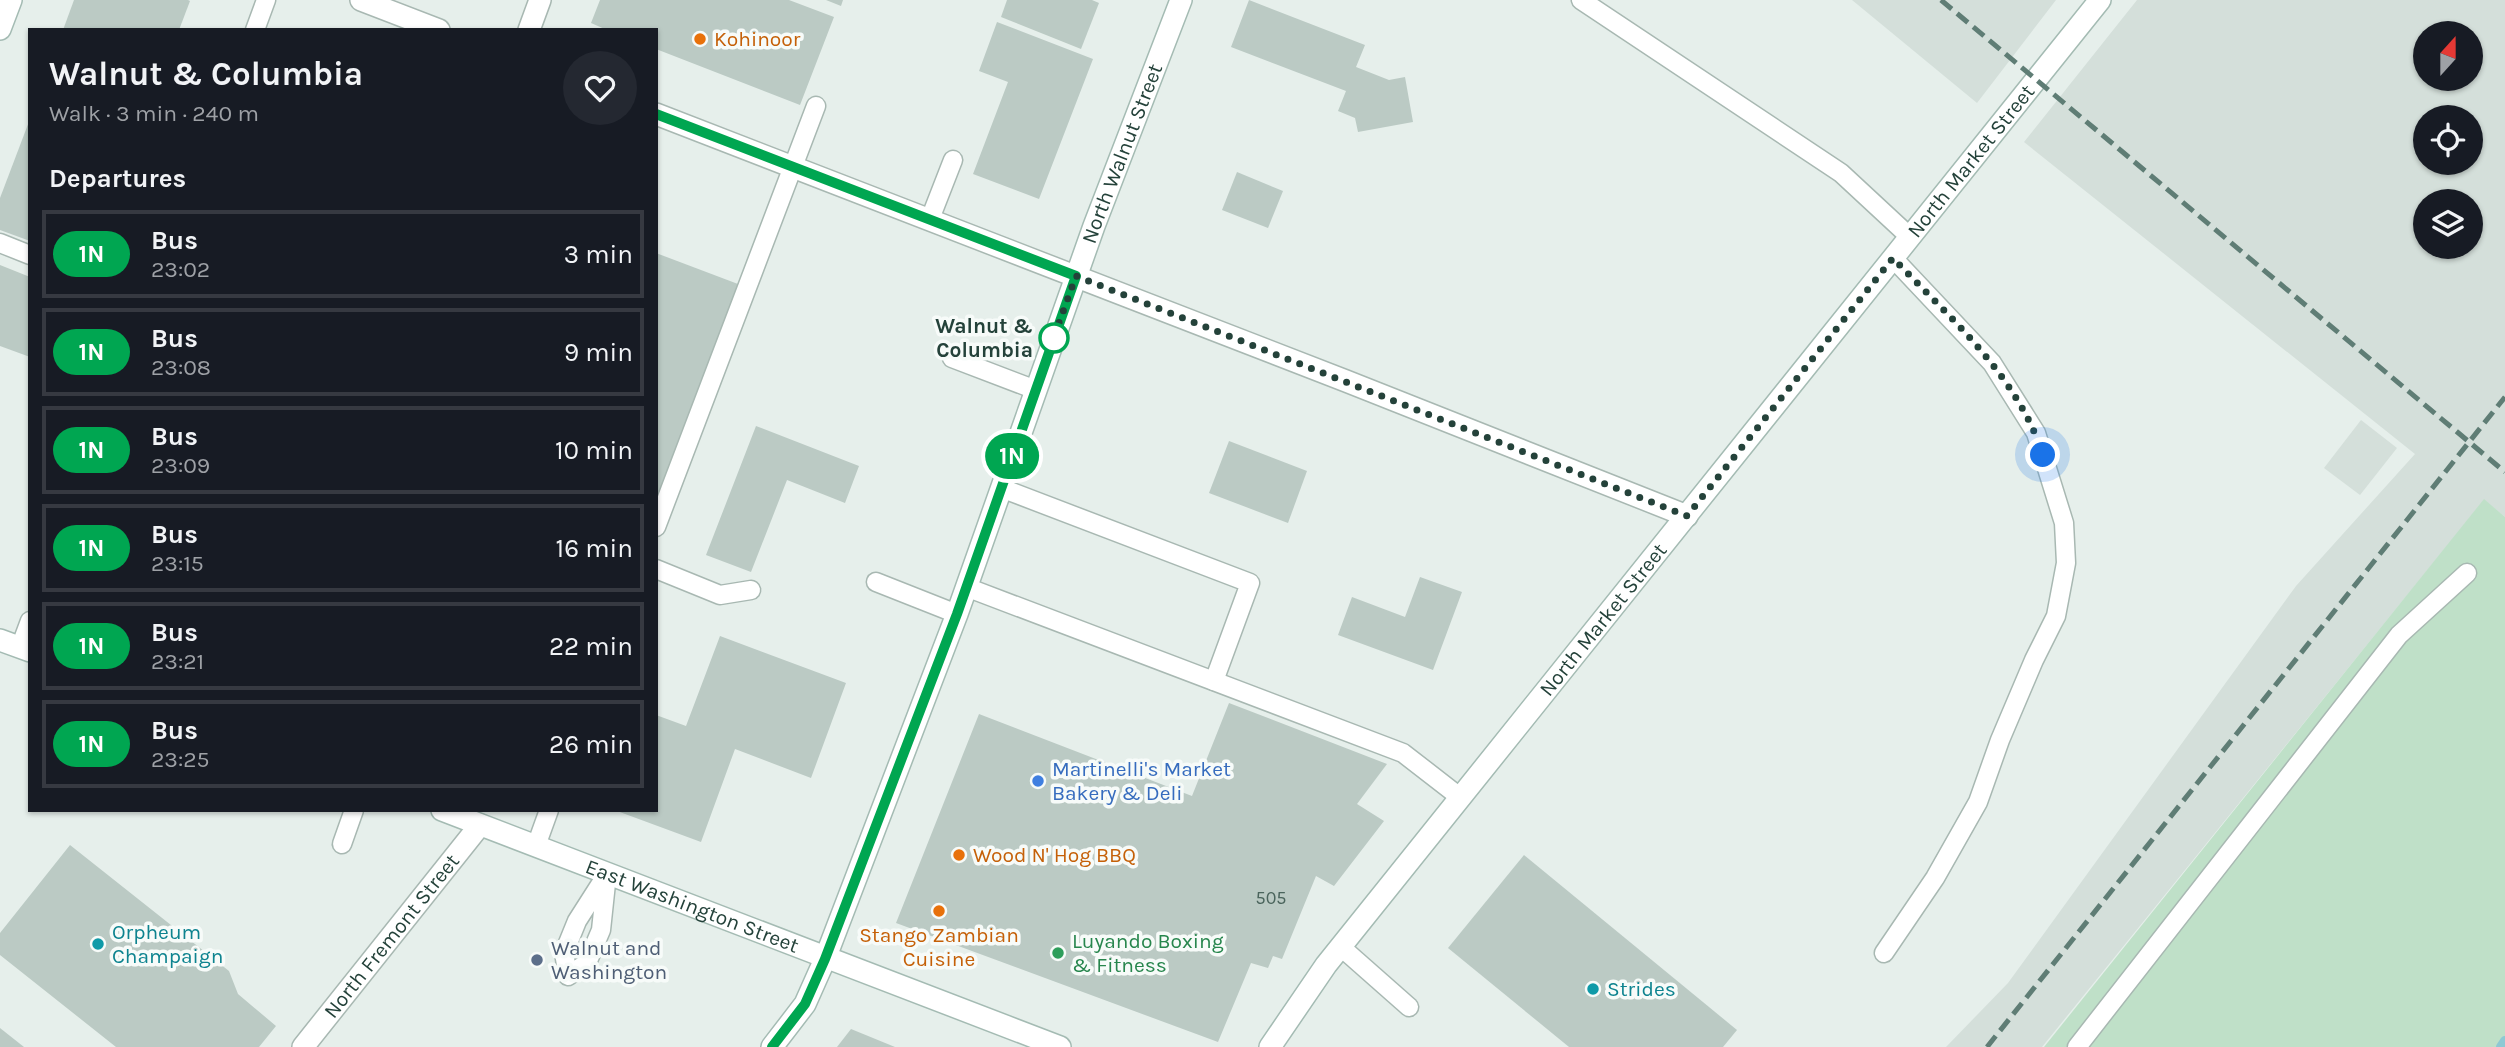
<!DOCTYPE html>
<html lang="en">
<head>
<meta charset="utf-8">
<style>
  body { margin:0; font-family:Karla,sans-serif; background:#242831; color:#f1f3f6; height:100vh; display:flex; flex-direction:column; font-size:26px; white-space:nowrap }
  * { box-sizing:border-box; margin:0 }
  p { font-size:23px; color:#9ea1a6 }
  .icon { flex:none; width:38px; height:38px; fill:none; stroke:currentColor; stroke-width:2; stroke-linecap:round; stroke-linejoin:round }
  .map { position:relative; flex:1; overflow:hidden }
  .drawer { position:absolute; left:28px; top:28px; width:630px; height:784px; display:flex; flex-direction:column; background:#171b24; border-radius:0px; box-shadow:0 2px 5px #0004 }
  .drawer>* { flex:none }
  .badge { padding:0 14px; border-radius:23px; font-size:24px; line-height:46px }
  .needle { width:46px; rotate:21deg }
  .buttons { position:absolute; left:2413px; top:21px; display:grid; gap:14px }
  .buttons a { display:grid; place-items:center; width:70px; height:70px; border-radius:50%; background:#171b24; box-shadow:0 2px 5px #0004; font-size:35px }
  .you { position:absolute; width:35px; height:35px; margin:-18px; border:5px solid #fff; border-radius:50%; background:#1a73e8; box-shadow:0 0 0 10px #1a73e833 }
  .map>.badge { position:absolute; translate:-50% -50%; box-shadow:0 0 0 4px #fff }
  h2 { padding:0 21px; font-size:26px; line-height:63px }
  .round { display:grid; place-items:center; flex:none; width:74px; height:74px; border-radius:37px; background:#242831 }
  .headline { display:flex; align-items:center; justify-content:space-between; height:119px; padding:0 21px }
  h1 { font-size:33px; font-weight:700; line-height:52px }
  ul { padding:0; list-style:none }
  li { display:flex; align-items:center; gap:21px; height:88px; margin:0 14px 10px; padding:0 7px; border:4px solid #363941; border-radius:0px }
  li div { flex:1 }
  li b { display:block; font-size:26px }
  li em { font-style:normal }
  li .badge { min-width:77px; font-weight:700; text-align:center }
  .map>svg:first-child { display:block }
  .built { fill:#d4dfda; fill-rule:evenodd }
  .green { fill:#bfe0c8 }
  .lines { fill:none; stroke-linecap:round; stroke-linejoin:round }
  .stream { stroke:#8ec9d4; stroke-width:10 }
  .building { fill:#bbcac4 }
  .lane-casing { stroke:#a8b8b2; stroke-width:21 }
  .street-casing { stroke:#a8b8b2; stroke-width:24 }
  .secondary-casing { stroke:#a4bbb3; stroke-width:24 }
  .lane { stroke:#fff; stroke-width:18 }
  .street { stroke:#fff; stroke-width:21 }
  .secondary { stroke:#fff; stroke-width:21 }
  .rail { stroke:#5f7d75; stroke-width:5; stroke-dasharray:14 7; stroke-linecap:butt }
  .line-casing { stroke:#fff; stroke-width:16 }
  .line { stroke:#00a651; stroke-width:10 }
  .walk { stroke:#24423a; stroke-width:7; stroke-dasharray:0 12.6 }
  .food-dot { fill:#e8710a; stroke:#f7fbf9; stroke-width:2.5 }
  .stop-dot { fill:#fff; stroke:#00a651; stroke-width:3.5 }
  .shop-dot { fill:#3f7fe0; stroke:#f7fbf9; stroke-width:2.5 }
  .culture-dot { fill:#0f9aa8; stroke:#f7fbf9; stroke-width:2.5 }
  .leisure-dot { fill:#2e9e5b; stroke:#f7fbf9; stroke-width:2.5 }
  .service-dot { fill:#5c6f8a; stroke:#f7fbf9; stroke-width:2.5 }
  .labels { text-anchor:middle; stroke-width:7; stroke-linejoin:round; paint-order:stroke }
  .number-label { font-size:18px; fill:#4a645c }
  .food-label { font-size:21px; fill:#c56008; stroke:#f7fbf9; text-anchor:start }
  .street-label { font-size:21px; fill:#24423a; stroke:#f7fbf9 }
  .stop-label { font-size:21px; font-weight:bold; fill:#24423a; stroke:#f7fbf9; text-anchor:end }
  .shop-label { font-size:21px; fill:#366cbe; stroke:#f7fbf9; text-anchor:start }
  .culture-label { font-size:21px; fill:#0d838f; stroke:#f7fbf9; text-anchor:start }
  .leisure-label { font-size:21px; fill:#27864d; stroke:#f7fbf9; text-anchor:start }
  .service-label { font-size:21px; fill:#4e5e75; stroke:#f7fbf9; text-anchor:start }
</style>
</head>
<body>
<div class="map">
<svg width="2505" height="1047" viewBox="0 0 2505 1047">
  <rect width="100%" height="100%" fill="#e6efeb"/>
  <g class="built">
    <polygon points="1852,0 2056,0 1977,103"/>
    <path d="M2137 0H2505V517L2484 500 2042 1047H1946L2008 983 2296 586 2415 454 2024 142ZM2426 33H2471V79H2426ZM2426 117H2471V163H2426ZM2426 201H2471V247H2426Z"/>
    <polygon points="2361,420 2397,448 2360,495 2324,468"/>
  </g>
  <polygon class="green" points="2484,499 2505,517 2505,1047 2044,1047"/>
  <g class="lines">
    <polyline class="stream" points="2501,1047 2505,1041"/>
  </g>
  <g class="building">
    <polygon points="74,0 188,0 190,1 179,30 63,30"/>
    <polygon points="600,0 789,0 834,17 800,105 656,49 656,30 607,30 591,23"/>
    <polygon points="826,0 843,0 841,6"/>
    <polygon points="1007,0 1092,0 1099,3 1081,49 1001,17"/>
    <polygon points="1249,0 1365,45 1356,67 1389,80 1405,77 1413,122 1358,132 1355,118 1338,111 1346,91 1231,47"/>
    <polygon points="997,22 1093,59 1039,199 973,174 1008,82 979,71"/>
    <polygon points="30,119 30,241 0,230 0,198"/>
    <polygon points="1237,172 1283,191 1268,228 1222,210"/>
    <polygon points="656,253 738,284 656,499"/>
    <polygon points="0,265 30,277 30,357 0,346"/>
    <polygon points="756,426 859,466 845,503 787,480 751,572 706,555"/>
    <polygon points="1229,441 1307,471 1288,523 1209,493"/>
    <polygon points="1420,577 1462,592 1433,670 1338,635 1352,597 1405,617"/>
    <polygon points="720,636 846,683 811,778 735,749 701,842 617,811 656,810 656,715 686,726"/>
    <polygon points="1229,703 1387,764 1357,804 1384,821 1334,886 1316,876 1282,959 1273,956 1268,968 1251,963 1218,1042 896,923 979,714 1192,796"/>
    <polygon points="70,845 229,971 238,994 276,1026 259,1047 116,1047 0,955 0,933"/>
    <polygon points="1524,855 1737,1030 1723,1047 1569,1047 1448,948"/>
    <polygon points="0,1028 24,1047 0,1047"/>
    <polygon points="851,1029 895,1047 837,1047"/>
  </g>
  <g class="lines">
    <defs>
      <g id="lane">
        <polyline points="1581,0 1841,173 1910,237"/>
        <polyline points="255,30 266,0"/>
        <polyline points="930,219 953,160"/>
        <polyline points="0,243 30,255"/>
        <polyline points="952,358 1036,390"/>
        <polyline points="1001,488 1250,583 1214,681"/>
        <polyline points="656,527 816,106"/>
        <polyline points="656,569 720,595 751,590"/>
        <polyline points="876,582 957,614"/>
        <polyline points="966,587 1403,753 1461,798"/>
        <polyline points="20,648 30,621"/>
        <polyline points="342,844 354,810"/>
        <polyline points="536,846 549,810"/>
        <polygon points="607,874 601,930 587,963 568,976 564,953 577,921"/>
        <polyline points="1341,947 1409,1007"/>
        <polyline points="1884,953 1935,878 1978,802 2000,740 2034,660 2056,616 2066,563 2064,523 2036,433 1992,363 1893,258"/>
        <polyline points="2077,1047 2399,635 2467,573"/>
      </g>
      <g id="street">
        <polyline points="361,0 439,30"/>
        <polyline points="529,30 540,0"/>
        <polyline points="656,114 1346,381 1687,516"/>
        <path id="s1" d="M303 1047 480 825"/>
      </g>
      <g id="secondary">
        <polyline points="0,29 11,0"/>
        <polyline points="0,640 30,651"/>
        <path id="s2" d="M442 810 1060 1047"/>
        <path id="s3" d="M772 1047 805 1004 825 959 957 614 1094 226 1181 0"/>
        <path id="s4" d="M1270 1047 1326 965 2100 0"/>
      </g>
    </defs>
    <use href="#lane" class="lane-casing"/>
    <use href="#street" class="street-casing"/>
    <use href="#secondary" class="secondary-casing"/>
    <use href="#lane" class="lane"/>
    <use href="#street" class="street"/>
    <use href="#secondary" class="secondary"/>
    <g class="rail">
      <polyline points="1941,0 2505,472"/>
      <polyline points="1987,1047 2505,397"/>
    </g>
  </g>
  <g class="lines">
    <defs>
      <polyline id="line" points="656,114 1076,276 957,614 825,959 805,1004 772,1047"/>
    </defs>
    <use href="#line" class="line-casing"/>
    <use href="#line" class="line"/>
    <path class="walk" d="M1054 338 1052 342 1076 276 1687 516 1893 258C1949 317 2018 376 2043 455"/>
  </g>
  <g class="food-dot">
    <circle cx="700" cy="39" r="7"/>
    <circle cx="959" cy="855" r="7"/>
    <circle cx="939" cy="911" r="7"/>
  </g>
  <circle class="stop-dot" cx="1054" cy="338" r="14"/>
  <circle class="shop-dot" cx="1038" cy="781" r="7"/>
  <g class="culture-dot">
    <circle cx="98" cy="944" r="7"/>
    <circle cx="1593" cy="989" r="7"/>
  </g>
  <circle class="leisure-dot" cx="1058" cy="953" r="7"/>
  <circle class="service-dot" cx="537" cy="960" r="7"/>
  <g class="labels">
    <g class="number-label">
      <text x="1271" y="904">505</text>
    </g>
    <g class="food-label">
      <text x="714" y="46">Kohinoor</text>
      <text x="973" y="862">Wood N' Hog BBQ</text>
      <text x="939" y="942" text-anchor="middle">Stango Zambian<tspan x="939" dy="24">Cuisine</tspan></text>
    </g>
    <g class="street-label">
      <text dy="7" stroke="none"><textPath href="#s3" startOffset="962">North Walnut Street</textPath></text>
      <text dy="7" stroke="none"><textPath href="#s4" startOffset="1130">North Market Street</textPath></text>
      <text dy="7" stroke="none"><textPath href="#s4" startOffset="542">North Market Street</textPath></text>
      <text dy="7" stroke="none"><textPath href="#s2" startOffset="268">East Washington Street</textPath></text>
      <text dy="7" stroke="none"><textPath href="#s1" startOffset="142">North Fremont Street</textPath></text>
    </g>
    <g class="stop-label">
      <text x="1033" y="333">Walnut &amp;<tspan x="1033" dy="24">Columbia</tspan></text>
    </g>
    <g class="shop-label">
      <text x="1052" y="776">Martinelli's Market<tspan x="1052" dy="24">Bakery &amp; Deli</tspan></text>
    </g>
    <g class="culture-label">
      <text x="112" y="939">Orpheum<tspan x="112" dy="24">Champaign</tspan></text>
      <text x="1607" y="996">Strides</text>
    </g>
    <g class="leisure-label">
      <text x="1072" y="948">Luyando Boxing<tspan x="1072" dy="24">&amp; Fitness</tspan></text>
    </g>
    <g class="service-label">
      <text x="551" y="955">Walnut and<tspan x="551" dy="24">Washington</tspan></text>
    </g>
  </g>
</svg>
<div class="buttons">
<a><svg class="needle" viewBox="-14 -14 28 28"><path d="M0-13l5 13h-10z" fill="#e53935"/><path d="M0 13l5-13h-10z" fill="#9ea1a6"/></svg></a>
<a><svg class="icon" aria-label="locate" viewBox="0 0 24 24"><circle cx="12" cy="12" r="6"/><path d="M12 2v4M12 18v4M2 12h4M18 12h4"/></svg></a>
<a><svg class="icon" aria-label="layers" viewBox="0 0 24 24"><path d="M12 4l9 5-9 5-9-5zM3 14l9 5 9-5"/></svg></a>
</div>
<div class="you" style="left:2043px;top:455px"></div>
<b class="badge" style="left:1012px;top:456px;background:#00a651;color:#fff">1N</b>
<section class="drawer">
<div class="headline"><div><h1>Walnut &amp; Columbia</h1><p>Walk · 3 min · 240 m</p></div><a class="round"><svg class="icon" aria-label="heart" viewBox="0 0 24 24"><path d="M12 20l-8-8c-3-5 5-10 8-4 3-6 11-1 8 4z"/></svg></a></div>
<h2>Departures</h2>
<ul>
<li><span class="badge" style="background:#00a651;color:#fff">1N</span><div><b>Bus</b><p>23:02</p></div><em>3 min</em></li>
<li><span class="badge" style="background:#00a651;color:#fff">1N</span><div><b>Bus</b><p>23:08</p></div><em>9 min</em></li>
<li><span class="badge" style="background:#00a651;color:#fff">1N</span><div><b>Bus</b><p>23:09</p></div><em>10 min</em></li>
<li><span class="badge" style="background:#00a651;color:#fff">1N</span><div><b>Bus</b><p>23:15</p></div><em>16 min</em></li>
<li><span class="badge" style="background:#00a651;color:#fff">1N</span><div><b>Bus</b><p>23:21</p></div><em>22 min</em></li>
<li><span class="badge" style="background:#00a651;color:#fff">1N</span><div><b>Bus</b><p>23:25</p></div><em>26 min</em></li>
</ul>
</section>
</div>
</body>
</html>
